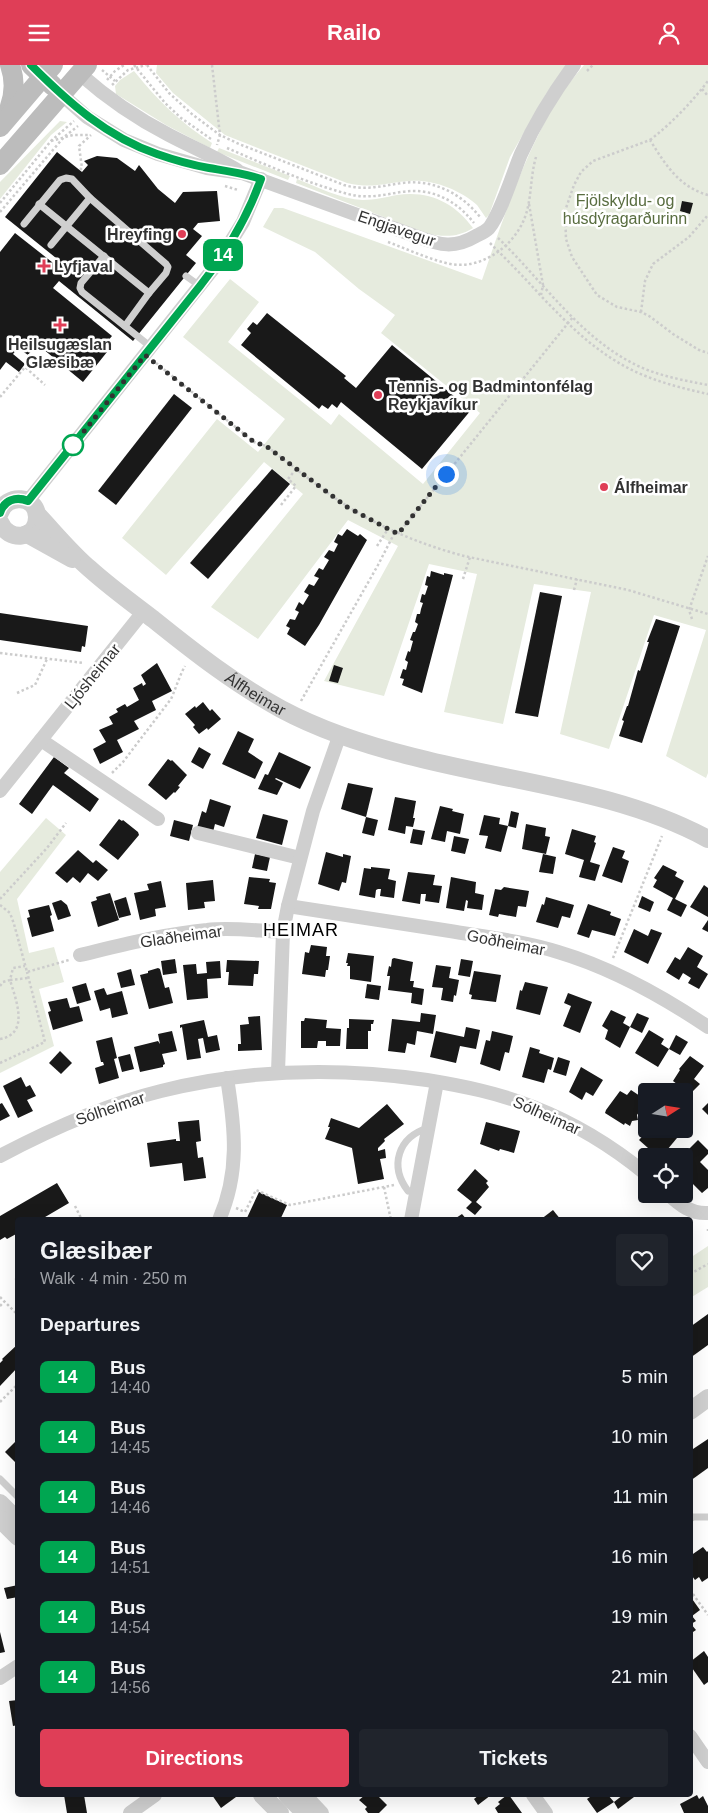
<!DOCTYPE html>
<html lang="en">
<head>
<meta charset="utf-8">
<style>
  body { margin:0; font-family:Arial,sans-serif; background:#20242c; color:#f1f3f6; height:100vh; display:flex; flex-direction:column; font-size:19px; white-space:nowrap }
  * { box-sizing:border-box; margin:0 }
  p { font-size:16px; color:#9ea1a6 }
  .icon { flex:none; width:28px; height:28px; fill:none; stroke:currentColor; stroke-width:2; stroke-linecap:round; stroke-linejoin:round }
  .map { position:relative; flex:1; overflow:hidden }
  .side { position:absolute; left:15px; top:1152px; width:678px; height:580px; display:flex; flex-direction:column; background:#171b24; border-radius:5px; box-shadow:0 5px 20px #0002 }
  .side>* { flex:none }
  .badge { padding:0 10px; border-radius:8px; font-size:18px; line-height:32px }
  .needle { width:32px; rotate:78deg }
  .tools { position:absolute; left:638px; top:1018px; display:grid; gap:10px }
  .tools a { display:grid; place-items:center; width:55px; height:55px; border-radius:5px; background:#171b24; box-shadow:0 5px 20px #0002; font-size:25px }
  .you { position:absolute; width:25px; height:25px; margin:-12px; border:4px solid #fff; border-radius:50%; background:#1a73e8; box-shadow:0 0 0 8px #1a73e833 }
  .map>.badge { position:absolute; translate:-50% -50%; box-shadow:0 0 0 2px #fff }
  h2 { padding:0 25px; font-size:19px; line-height:45px }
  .round { display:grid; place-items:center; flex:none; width:52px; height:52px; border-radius:5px; background:#20242c }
  .summary { display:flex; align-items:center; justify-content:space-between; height:85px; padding:0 25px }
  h1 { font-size:24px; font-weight:800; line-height:38px }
  .button { display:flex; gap:10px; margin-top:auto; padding:10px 25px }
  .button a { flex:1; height:58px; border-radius:5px; background:#df3e57; color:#fff; font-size:20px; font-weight:800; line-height:58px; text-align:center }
  .button a+a { background:#20242c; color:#f1f3f6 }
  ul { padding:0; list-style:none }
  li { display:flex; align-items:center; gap:15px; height:60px; padding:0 25px }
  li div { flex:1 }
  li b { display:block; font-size:19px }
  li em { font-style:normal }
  li .badge { min-width:55px; font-weight:700; text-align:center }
  header { display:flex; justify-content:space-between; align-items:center; height:65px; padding:0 25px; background:#df3e57; color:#fff; font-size:22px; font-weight:800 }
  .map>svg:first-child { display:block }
  .green { fill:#e6ebde }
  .building { fill:#191919 }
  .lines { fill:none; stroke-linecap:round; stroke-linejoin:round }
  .path { stroke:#ccc; stroke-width:2.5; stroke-dasharray:2.5 2.5; stroke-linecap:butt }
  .service { stroke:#cfcfcf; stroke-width:7 }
  .minor { stroke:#cfcfcf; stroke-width:14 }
  .tertiary { stroke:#cfcfcf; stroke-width:18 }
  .secondary { stroke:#bcbcbc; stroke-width:20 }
  .line-casing { stroke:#fff; stroke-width:11 }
  .line { stroke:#00a651; stroke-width:8 }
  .walk { stroke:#323232; stroke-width:5; stroke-dasharray:0 9 }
  .poi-dot { fill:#df3e57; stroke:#fff; stroke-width:2 }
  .stop-dot { fill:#fff; stroke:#00a651; stroke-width:2.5 }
  .labels { text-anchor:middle; stroke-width:5; stroke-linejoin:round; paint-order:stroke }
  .park-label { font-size:16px; fill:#596d40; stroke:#fff }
  .street-label { font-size:16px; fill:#323232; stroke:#fff }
  .poi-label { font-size:16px; font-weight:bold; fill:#323232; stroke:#fff; text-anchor:start }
  .neighbourhood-label { font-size:18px; letter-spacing:1px; fill:#000; stroke:#fff }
</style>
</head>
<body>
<header><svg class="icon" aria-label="menu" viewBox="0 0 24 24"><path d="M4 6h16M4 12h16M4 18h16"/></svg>Railo<svg class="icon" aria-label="person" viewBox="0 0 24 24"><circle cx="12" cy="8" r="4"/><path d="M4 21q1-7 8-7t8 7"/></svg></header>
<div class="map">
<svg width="708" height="1748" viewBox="0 0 708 1748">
  <rect width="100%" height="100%" fill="#fff"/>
  <g class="green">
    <path d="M157 0H566L546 29 510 92 489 150 486 153C483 149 480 144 477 140 459 124 432 114 409 116 384 118 373 124 347 118L225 70 173 28 156 8Z"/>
    <path d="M584 0H708V708L706 713 666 691 706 565 654 550 609 684 560 669 591 527 534 519 503 659 444 647 477 509 429 499 384 631 324 616 398 481 348 455 258 574 211 542 303 429 264 397 166 510 122 473 217 354 258 387 285 354 183 272 230 214 259 237 228 277 331 360 339 349 423 419 480 348 381 268 395 250 359 224 315 187 263 162 274 143H283L482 215C503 154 523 93 556 37 564 24 574 12 584 0Z"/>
    <path d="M134 6C157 35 181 58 212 78L210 83 166 60 116 29 115 21 120 15Z"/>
    <polygon points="60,56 67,57 51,70 0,134 0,117"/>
    <polygon points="219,83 290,111 288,115 217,87"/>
    <path d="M297 114C318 122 340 134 363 135 375 135 386 132 397 130 429 125 455 138 473 163 457 173 443 172 425 168L296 118Z"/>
    <polygon points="46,753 66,770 17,834 29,888 54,882 64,917 39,924 54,981 0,1008 0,807"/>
    <polygon points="708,1181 708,1222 690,1233 690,1193"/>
  </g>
  <g class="building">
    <polygon points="57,87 82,107 88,100 84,96 97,91 117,93 135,106 139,100 158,124 175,138 183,127 217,126 220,156 198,158 193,164 202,171 186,190 196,198 133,276 59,216 53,223 112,271 106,278 111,282 83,317 37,279 28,290 18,283 13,289 25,299 19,307 6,297 0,305 0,187 15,168 57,201 61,197 5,152"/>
    <polygon points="682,136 693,138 690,149 680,146"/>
    <polygon points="675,151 684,153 682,160 673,158"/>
    <polygon points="267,248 346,311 344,313 356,323 392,280 471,345 422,404 341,337 337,343 332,339 328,344 322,340 319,344 241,280 251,268 247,264 253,257 257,260"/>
    <polygon points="174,329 192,343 116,440 98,426"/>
    <polygon points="272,404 290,419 208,514 190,498"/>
    <polygon points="347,464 358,471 360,469 367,475 319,560 305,581 287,569 290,563 286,561 290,554 295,555 299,547 295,545 299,537 303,540 309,530 304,527 309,519 314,521 319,513 314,511 319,503 323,505 329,495 324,492 329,485 334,487 338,479 334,477 338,469 342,471"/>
    <polygon points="431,506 444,510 444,508 453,510 422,628 402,620 404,614 400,613 403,604 406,605 408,597 405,595 408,586 410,587 413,576 410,575 413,567 415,567 418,559 415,557 417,549 420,549 421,544 423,538 420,537 422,529 425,530 428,521 425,520 427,511 430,512"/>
    <polygon points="540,527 562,531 538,652 515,648"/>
    <polygon points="0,548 88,561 85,582 82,581 81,587 0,575"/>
    <polygon points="656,554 680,561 642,678 619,671 624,656 622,655 627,641 628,641 638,605 640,606 649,577 647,577"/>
    <polygon points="157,598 172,626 152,636 156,645 134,656 139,664 117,675 123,687 100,699 93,684 106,677 99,665 113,659 109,652 118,647 116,644 125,639 127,642 139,635 133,623 142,618 143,621 146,619 141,610"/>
    <polygon points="334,600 343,603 338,618 329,616"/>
    <polygon points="203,637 210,646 212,644 221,654 208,665 207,663 199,669 193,662 195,660 185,649 195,641 196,643"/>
    <polygon points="238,666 254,674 248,687 263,697 255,714 222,699"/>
    <polygon points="199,682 211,689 203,704 191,697"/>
    <polygon points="279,687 311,702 300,724 276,713 275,714 283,718 277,730 258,724 265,709 268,710"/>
    <polygon points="54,692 69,703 64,708 99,734 90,747 53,720 32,749 19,739"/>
    <polygon points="168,694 171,696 172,695 187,710 178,721 180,722 175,728 174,727 166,735 148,720"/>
    <polygon points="348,718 373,723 366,752 341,744"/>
    <polygon points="395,732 416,736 413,753 415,753 413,762 406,761 405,769 388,765"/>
    <polygon points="210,734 231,741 224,762 215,759 213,767 197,763 202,746 206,748"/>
    <polygon points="440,741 453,744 452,746 464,749 460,769 447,766 445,777 431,774"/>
    <polygon points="511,746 519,748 516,763 508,761"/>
    <polygon points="263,749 287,755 288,756 282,780 256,773"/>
    <polygon points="484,750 500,753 499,759 508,761 501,787 485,783 488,771 479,770"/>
    <polygon points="366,752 378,755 374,771 362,768"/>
    <polygon points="119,754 122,756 123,755 138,767 139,770 118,795 99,780"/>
    <polygon points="174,755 193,760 189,776 170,771"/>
    <polygon points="526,759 546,763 545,771 550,772 546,789 522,784"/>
    <polygon points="413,764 425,766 422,780 410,778"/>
    <polygon points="572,764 596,771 594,777 596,778 590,797 600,800 595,816 579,812 584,795 565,789"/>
    <polygon points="454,771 469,774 465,789 451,786"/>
    <polygon points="613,782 625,786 622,793 629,796 622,818 602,811"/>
    <polygon points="78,785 93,798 96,795 108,805 98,816 88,808 80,818 73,812 67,818 55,808"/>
    <polygon points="326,787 343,792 343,789 351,791 346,818 342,817 339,826 318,819"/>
    <polygon points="255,789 270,792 267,806 252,803"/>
    <polygon points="543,789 556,792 553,809 539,807"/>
    <polygon points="663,800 677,807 675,811 684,816 675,834 687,840 681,852 667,845 673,833 653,822 657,815 654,813"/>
    <polygon points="371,802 390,804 388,814 396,816 394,833 380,831 381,824 378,824 376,825 375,833 359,830 364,803 371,804"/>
    <polygon points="408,807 435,810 433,820 442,821 439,838 425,836 426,829 421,829 420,839 402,836"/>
    <polygon points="249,812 270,814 269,817 276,818 271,844 258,844 259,841 244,839"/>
    <polygon points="451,812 476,817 475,828 484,830 482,845 467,843 468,836 466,835 464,846 446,843"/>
    <polygon points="213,815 215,836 204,837 205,843 188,845 186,818"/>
    <polygon points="161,816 166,842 155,844 156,851 140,855 134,828 149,825 147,819"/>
    <polygon points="704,820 708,823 708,852 690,842"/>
    <polygon points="504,822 529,826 526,842 518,841 516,852 499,849 498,852 489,850 495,824 501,825"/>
    <polygon points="110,828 119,855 98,862 91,837 97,835 96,832"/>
    <polygon points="642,831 654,837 650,847 638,842"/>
    <polygon points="126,832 131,850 119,853 114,836"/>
    <polygon points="546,832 574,840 570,853 562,851 558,863 536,857 542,839 544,840"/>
    <polygon points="61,835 67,840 71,851 58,855 52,838"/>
    <polygon points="588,839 611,847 610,850 621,854 615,871 592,865 589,873 577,869"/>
    <polygon points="49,840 52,850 50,851 54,866 32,872 27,853 30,852 28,845"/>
    <polygon points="708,855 708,867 702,864"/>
    <polygon points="634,864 648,871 651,864 662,868 648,899 624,887"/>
    <polygon points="311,880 327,882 326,891 330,891 328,905 326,905 325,912 302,909 305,887 309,888"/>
    <polygon points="688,882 703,891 697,902 708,909 699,924 688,918 691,913 683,908 679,915 666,907 675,892 680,895"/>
    <polygon points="348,888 374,891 371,917 350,914 350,901 347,901 348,898 346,898"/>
    <polygon points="394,893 413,897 410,916 414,916 413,922 424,924 422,940 411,938 412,928 388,925 390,911 387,911 389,901 391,902 392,894"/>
    <polygon points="175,894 177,908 163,910 161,896"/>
    <polygon points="461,894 473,896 470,912 458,910"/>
    <polygon points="227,895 259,896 258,909 254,909 253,921 228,920 229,907 226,907"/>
    <polygon points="220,896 221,913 207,914 208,933 187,935 183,900 196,899 197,909 207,908 206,897"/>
    <polygon points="436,900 451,902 449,913 459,915 456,931 454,930 453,937 441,935 443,923 432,922"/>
    <polygon points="158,903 160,904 165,923 169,922 173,938 149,944 140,910 148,908 148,906"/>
    <polygon points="131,904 135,920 121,923 117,908"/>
    <polygon points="474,906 501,910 496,937 471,934 472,930 469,929"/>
    <polygon points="525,917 548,922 540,950 516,944 520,925 522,926"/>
    <polygon points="86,918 91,935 77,939 72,922"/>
    <polygon points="367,919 381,921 379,935 365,933"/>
    <polygon points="104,923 107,930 122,926 128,949 112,953 110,943 100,946 94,926"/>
    <polygon points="568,928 592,937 580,968 563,961 571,941 564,938"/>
    <polygon points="67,933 70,943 79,941 83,956 53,965 48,947 51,946 48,937"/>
    <polygon points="611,945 626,952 623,958 630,962 620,983 605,974 608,965 602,961"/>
    <polygon points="421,948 436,950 433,969 417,966 415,980 407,978 405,988 388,986 392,954 420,957"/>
    <polygon points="637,948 649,953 642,968 630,962"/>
    <polygon points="260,951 262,985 238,986 238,979 241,979 240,960 249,959 248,952"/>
    <polygon points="305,953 327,955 326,963 341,964 340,981 326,981 326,976 318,976 317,983 301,983 301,956 304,956"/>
    <polygon points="349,954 374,955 373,959 371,959 371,966 368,966 368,984 346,984 347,963 349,963"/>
    <polygon points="204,955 208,972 217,970 220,985 206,988 203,973 198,974 201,993 187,995 182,962 180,963 180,960"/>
    <polygon points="466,962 480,965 476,984 460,981 456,998 430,992 436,966 464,972"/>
    <polygon points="649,965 664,974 661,979 669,984 658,1002 635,988"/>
    <polygon points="172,966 177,986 162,989 165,999 163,1000 163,1002 140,1007 134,982 158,976 160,979 158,969"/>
    <polygon points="492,966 513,971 509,988 505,987 500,1006 480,999 486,975 490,976"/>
    <polygon points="676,970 688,977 680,990 669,984"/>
    <polygon points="112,972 117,993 114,994 119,1013 99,1019 95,1003 104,1000 103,997 101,997 96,976"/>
    <polygon points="530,982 540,985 539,988 554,993 551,1005 548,1004 544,1018 522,1012"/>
    <polygon points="60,986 72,998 61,1009 49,998"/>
    <polygon points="130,989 134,1004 122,1007 118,992"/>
    <polygon points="690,991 704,1001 694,1014 700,1019 690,1029 673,1016 680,1005 679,1004"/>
    <polygon points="558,992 570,996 566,1011 553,1007"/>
    <polygon points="581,1002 603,1015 593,1031 586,1027 582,1035 569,1027"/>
    <polygon points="21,1012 26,1022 30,1020 36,1031 27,1035 33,1046 18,1053 3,1021"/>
    <polygon points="631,1025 646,1035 646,1037 637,1050 638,1055 632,1056 630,1061 625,1058 624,1060 605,1048 606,1045 620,1026 627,1030"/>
    <polygon points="2,1038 10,1051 0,1056 0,1039"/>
    <polygon points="708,1038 708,1050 702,1044"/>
    <polygon points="387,1039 404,1059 384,1074 385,1076 378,1083 378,1086 385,1084 386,1093 380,1094 384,1114 358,1119 352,1083 325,1074 330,1062 328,1062 331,1053 359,1063"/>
    <polygon points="199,1055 201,1076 196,1077 198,1093 203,1092 206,1113 184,1116 182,1098 150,1102 147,1078 176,1074 176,1076 180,1076 178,1057"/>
    <polygon points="486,1057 520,1066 514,1088 500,1084 499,1086 480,1079"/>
    <polygon points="649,1064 666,1064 677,1073 662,1091 657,1091 639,1075"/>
    <polygon points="698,1075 708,1085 708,1089 700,1097 708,1105 708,1123 702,1128 689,1115 686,1118 684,1115 684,1091 682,1091"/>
    <polygon points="475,1104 488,1116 486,1118 489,1122 476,1137 482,1142 475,1150 466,1143 472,1137 457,1125"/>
    <polygon points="57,1118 69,1138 40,1155 18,1155 18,1168 7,1174 5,1172 0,1175 0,1151"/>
    <polygon points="259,1127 287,1140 280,1155 246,1155"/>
    <polygon points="553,1145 561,1155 540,1155"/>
    <polygon points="462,1149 467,1155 453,1155"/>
    <polygon points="708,1249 708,1280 690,1293 690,1262"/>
    <polygon points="18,1279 18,1302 0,1321 0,1298 3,1295 2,1294"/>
    <polygon points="18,1374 18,1397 16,1398 5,1387"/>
    <polygon points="708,1374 708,1403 690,1416 690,1386"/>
    <polygon points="703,1482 707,1487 708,1486 708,1513 702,1517 699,1512 695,1515 692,1511 690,1512 690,1491"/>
    <polygon points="18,1520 18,1532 7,1534 4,1523"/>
    <polygon points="690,1531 700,1545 692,1551 696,1556 691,1559 696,1565 690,1569"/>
    <polygon points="0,1567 5,1587 0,1588"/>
    <polygon points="704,1586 708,1592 708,1617 704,1620 690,1600 690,1597"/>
    <polygon points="18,1635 18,1660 13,1661 9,1636"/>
    <polygon points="64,1730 84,1730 87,1748 67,1748"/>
    <polygon points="212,1730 235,1730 236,1732 221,1743"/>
    <polygon points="365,1730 382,1730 379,1732 387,1740 379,1748 368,1748 365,1744 367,1742 359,1735"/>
    <polygon points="479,1730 491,1730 478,1740 474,1734"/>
    <polygon points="507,1730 509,1730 522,1748 498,1748 495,1743 500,1739 498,1737"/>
    <polygon points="588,1730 608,1730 614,1737 597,1748 587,1734 590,1732"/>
    <polygon points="623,1730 632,1730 634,1732 618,1744 614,1737"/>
    <polygon points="697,1730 699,1734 703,1731 708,1741 708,1748 684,1748 680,1739"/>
  </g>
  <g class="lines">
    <g class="path">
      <polyline points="134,0 165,38 181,53 211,74"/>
      <path d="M147 0 169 28 193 50 220 70 239 79 344 120C365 126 381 121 402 118 433 114 461 128 480 152"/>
      <polyline points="212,0 220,70 217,80"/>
      <polyline points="102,5 115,16"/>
      <polyline points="587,6 593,0"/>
      <polyline points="107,15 115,6 124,0"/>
      <polyline points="112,20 128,5 146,0"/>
      <polyline points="702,24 708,31"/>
      <path d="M650 75C672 58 691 38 708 16"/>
      <polyline points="51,76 73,70 89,70"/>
      <path d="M227 83C266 100 307 118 348 129 367 134 383 130 401 127 431 122 456 135 474 158"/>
      <polyline points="80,105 82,103 79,81 91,70"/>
      <polyline points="225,121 238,125"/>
      <path d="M708 130C679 122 665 99 650 75L593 96 581 107 574 120 565 146 566 174 572 192 597 230 617 242 641 247 649 251 673 269 699 285 708 288"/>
      <polyline points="0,138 51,76 74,56"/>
      <polyline points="529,139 543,220 541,230"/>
      <polyline points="0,147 64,72 78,61"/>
      <path d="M498 173C545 218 583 278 645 304 665 312 687 316 708 320"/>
      <path d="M388 177C407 184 426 193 446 198 479 207 514 182 525 152 532 133 530 112 536 92"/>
      <path d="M490 178C507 195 524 212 540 230 568 259 592 284 628 303 653 316 681 323 708 329"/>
      <polyline points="641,247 645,216 653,199 689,172 708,150"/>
      <path d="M156 298 254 377 266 381C293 401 319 423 347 441 383 464 423 480 464 491L628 525 708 549"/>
      <polyline points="0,332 25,302 45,320"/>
      <polyline points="281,440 296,421 288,414 296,404"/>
      <polyline points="398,469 573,252"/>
      <polyline points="377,481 388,464"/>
      <polyline points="463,514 470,492"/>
      <polyline points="574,525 577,514"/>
      <polyline points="692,554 689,545 708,491"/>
      <polyline points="0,588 84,598"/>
      <polyline points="17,628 35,620 47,594"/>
      <polyline points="301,636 378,500 395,467"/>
      <path d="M112 708 123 697 171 634C176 623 179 612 185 601"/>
      <polyline points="0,834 47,783 66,758"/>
      <polyline points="0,840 10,848 14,859 27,907 69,895"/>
      <polyline points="613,893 662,771"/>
      <polyline points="0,921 3,917 10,915 13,903 25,901"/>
      <path d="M0 974C30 969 16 935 10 915L28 913"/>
      <polyline points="0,998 45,977 27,907"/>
      <polyline points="384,1122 391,1155"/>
      <polyline points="75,1141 82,1155"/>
      <polyline points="236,1143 245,1147 256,1125 290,1140 394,1120"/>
      <polyline points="708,1164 708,1166"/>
      <polyline points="18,1204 16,1214 18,1223"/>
      <polyline points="690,1209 708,1199"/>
      <polyline points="0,1232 18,1250"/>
      <polyline points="0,1241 4,1237"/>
      <polyline points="0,1337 18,1319"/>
      <polyline points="17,1411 18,1410"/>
      <polyline points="690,1525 708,1550"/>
    </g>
    <g class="service">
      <polyline points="39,139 149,228"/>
      <polyline points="24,159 60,115 66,113 72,114 90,133 166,199 168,202 166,208 149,228 125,261"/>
      <polyline points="51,180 90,133"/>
      <polyline points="104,191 81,218 80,223 82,227 151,282"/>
      <polyline points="186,211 200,221"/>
      <path d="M408 1126C389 1101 398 1072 428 1063"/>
      <polyline points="0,1414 18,1432"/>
      <polyline points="690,1454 693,1452 708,1452"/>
    </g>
    <g class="minor">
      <path d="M80 9C107 33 136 53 169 70 192 82 215 92 237 105"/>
      <path d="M62 30 87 52 124 75 158 89 207 103 242 108 418 172C440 180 454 184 476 171 480 169 485 167 489 163 501 148 513 108 521 89 535 58 554 27 574 0"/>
      <polyline points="28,436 217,199 243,157 261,114"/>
      <polyline points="41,675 158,754"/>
      <polyline points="0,726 143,547"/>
      <polyline points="198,768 300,793"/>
      <path d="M288 841C342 849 396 858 450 866 486 872 523 876 558 887 612 903 662 931 708 962"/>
      <path d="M80 890C122 880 164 869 207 865 232 862 258 866 283 867"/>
      <polyline points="278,1007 283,867 288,841 313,746 340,669"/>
      <path d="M0 1091C51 1064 104 1040 161 1026 249 1004 337 1002 427 1015 463 1021 499 1028 533 1042 574 1058 612 1081 646 1109"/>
      <path d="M668 1129C680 1140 691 1149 708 1148"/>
      <path d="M219 1155C240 1107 235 1063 227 1013"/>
      <polyline points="411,1155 437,1017"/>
      <polyline points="0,1613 18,1601"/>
      <polyline points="690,1671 708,1697"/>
      <polyline points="305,1730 322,1748"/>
      <polyline points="533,1730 546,1748"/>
      <polyline points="130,1748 155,1730"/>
    </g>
    <g class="tertiary">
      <path d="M0 448C6 428 37 430 37 452 37 475 8 477 0 457"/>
      <path id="s1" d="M37 449C54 467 71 488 90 504 110 522 132 538 153 554 194 587 235 619 281 644 322 666 369 681 414 692 510 717 620 726 708 774"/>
      <polyline points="27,469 72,494"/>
      <polyline points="690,1346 708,1333"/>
      <polyline points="0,1438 18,1456"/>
      <polyline points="0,1454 18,1472"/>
      <polyline points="262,1730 280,1748"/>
      <polyline points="287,1730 305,1748"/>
    </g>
    <g class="secondary">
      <polyline points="31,0 53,21"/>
      <path d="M7 49C15 32 16 17 10 0"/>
      <polyline points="0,62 53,0"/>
      <polyline points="0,100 87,0"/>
    </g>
  </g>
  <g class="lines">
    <defs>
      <path id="line" d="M0 448C4 435 16 431 28 436L200 221C226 188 247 154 261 114 243 108 227 106 209 103 192 100 174 95 157 89 107 72 68 37 31 0"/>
    </defs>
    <use href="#line" class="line-casing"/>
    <use href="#line" class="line"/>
    <polyline class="walk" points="73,380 145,290 254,377 266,381 347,442 398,469 446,409"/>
  </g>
  <g class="poi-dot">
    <circle cx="182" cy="169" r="5"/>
    <path d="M41.5 193.5h5v5h5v5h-5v5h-5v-5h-5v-5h5z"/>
    <path d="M57.5 252.5h5v5h5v5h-5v5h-5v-5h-5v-5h5z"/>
    <circle cx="378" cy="330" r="5"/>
    <circle cx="604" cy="422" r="5"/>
  </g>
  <circle class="stop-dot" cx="73" cy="380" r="10"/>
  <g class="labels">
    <g class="park-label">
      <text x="625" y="141">Fjölskyldu- og<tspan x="625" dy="18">húsdýragarðurinn</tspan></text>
    </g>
    <g class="street-label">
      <text transform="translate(397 163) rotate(19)" y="6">Engjavegur</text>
      <text transform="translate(92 611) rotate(-51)" y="6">Ljósheimar</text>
      <text dy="6" stroke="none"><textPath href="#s1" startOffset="284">Álfheimar</textPath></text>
      <text transform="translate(181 871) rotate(-8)" y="6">Glaðheimar</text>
      <text transform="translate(506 877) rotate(11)" y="6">Goðheimar</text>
      <text transform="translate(110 1043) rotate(-19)" y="6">Sólheimar</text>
      <text transform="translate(547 1050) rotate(24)" y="6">Sólheimar</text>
    </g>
    <g class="poi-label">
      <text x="172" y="175" text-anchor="end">Hreyfing</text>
      <text x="54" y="207">Lyfjaval</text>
      <text x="60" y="285" text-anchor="middle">Heilsugæslan<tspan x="60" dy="18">Glæsibæ</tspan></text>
      <text x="388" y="327">Tennis- og Badmintonfélag<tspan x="388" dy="18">Reykjavíkur</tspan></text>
      <text x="614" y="428">Álfheimar</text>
    </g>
    <g class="neighbourhood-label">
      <text x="301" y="871">HEIMAR</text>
    </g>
  </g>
</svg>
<div class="tools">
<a><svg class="needle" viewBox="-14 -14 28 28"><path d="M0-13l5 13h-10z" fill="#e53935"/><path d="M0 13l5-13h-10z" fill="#9ea1a6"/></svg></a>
<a><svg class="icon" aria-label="locate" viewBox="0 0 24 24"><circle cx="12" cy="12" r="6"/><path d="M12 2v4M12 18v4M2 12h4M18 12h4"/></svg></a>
</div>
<div class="you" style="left:446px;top:409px"></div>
<b class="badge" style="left:223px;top:190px;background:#00a651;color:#fff">14</b>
<section class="side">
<div class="summary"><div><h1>Glæsibær</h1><p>Walk · 4 min · 250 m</p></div><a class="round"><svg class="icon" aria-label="heart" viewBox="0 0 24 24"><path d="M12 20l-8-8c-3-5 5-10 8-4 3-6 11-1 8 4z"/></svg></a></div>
<h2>Departures</h2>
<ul>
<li><span class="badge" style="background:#00a651;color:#fff">14</span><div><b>Bus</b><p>14:40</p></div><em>5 min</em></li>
<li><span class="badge" style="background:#00a651;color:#fff">14</span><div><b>Bus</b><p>14:45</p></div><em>10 min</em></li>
<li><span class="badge" style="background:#00a651;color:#fff">14</span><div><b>Bus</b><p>14:46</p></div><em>11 min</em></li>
<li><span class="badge" style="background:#00a651;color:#fff">14</span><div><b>Bus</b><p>14:51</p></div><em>16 min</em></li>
<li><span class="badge" style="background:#00a651;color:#fff">14</span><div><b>Bus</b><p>14:54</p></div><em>19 min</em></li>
<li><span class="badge" style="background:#00a651;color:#fff">14</span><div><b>Bus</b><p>14:56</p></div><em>21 min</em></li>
</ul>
<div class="button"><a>Directions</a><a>Tickets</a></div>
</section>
</div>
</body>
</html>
